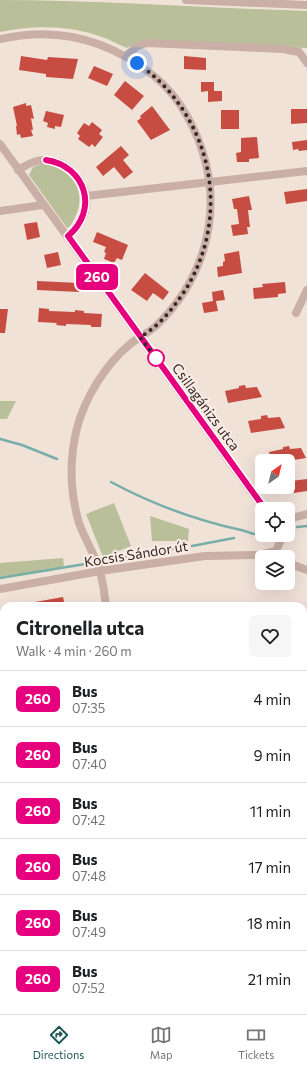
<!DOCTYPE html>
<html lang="en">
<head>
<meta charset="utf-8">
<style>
  body { margin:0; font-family:Commissioner,sans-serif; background:#f6f6f6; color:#202124; height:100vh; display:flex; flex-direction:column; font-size:15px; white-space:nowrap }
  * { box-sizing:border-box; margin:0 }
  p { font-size:13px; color:#757577 }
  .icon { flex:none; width:22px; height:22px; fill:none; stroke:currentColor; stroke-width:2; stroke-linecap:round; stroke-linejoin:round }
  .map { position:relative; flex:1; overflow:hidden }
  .details { position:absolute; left:0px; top:602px; width:307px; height:412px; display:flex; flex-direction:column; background:#fff; border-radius:12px 12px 0 0; box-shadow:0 4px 16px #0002 }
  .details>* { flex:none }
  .badge { padding:0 8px; border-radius:6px; font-size:14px; line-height:26px }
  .needle { width:26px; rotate:34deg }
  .fabs { position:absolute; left:255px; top:454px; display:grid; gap:8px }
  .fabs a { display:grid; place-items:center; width:40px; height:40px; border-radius:6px; background:#fff; box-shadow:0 4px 16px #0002; font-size:20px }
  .you { position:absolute; width:20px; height:20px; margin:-10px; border:3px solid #fff; border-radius:50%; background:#1a73e8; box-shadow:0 0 0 6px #1a73e833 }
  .map>.badge { position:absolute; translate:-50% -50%; box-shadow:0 0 0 2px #fff }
  .round { display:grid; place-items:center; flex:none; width:42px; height:42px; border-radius:6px; background:#f6f6f6 }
  .headline { display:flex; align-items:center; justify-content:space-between; height:68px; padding:0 16px }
  h1 { font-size:19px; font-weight:700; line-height:30px }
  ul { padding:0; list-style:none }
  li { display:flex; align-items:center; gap:12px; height:56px; padding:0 16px; border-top:1px solid #e0e0e0 }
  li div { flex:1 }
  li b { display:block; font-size:15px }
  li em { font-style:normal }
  li .badge { min-width:44px; font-weight:700; text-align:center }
  .dock { display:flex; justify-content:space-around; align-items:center; height:56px; border-top:1px solid #e0e0e0; background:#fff; font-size:11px; color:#757577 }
  .dock a { display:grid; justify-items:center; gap:2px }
  .dock .selected { color:#1c5651 }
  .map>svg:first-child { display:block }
  .green { fill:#b9c099 }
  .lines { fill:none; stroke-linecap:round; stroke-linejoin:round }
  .stream { stroke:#77aea8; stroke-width:2.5 }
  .building { fill:#c74c41 }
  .minor { stroke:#c9afa5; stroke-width:8 }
  .line-casing { stroke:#fff; stroke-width:9 }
  .line { stroke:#e6007e; stroke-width:6 }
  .walk { stroke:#352826; stroke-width:4; stroke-dasharray:0 7.2 }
  .stop-dot { fill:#fff; stroke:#e6007e; stroke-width:2 }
  .labels { text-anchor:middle; stroke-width:4; stroke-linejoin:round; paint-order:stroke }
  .street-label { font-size:14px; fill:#352826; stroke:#f9ece5 }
</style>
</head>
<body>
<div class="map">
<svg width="307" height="1014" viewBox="0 0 307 1014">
  <rect width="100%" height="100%" fill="#f1e2d8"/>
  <g class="green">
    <path d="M0 0C102 0 205 8 307 11V48L136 43 127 48C119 45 111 40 102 37 69 25 34 25 0 32Z"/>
    <path d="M44 163C77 171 90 197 70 226L67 228 29 175 33 167Z"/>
    <polygon points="0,401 16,401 7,419 0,419"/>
    <polygon points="114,503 131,546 103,557 86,514"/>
    <polygon points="150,516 189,529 188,541 152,541"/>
    <polygon points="63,558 64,566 51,571 0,577 0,563"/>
  </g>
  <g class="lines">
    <g class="stream">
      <polyline points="0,439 22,445 57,459"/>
      <path d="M111 482C152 504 195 520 241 530 251 532 252 536 262 533"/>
      <polyline points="297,527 307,526"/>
      <polyline points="192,546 234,538"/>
      <polyline points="110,560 176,548"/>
      <polyline points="0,578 85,564"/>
    </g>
  </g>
  <g class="building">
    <polygon points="21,56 47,60 48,57 78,59 73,79 46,77 46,74 19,70"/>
    <polygon points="184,56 206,58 206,70 184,69"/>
    <polygon points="94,66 113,74 107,86 88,78"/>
    <polygon points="125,81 144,96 132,110 114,95"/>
    <polygon points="201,82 214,82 214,91 211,91 222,91 222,101 208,102 208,91 201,92"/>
    <polygon points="26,103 26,106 31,105 34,119 31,118 33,130 31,130 33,136 21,138 20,134 17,135 16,126 17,126 13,107"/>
    <polygon points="152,106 170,130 151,140 137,121 141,118 140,116"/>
    <polygon points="291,109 307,109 307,123 291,124"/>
    <rect x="221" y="110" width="18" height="19"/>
    <polygon points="46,111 64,115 61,127 55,126 55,129 47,127 48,123 43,121"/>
    <polygon points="92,122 102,130 99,134 103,137 95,147 92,144 89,147 78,139 80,136 77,133 84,123 89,126"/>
    <polygon points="257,137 259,158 249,159 249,162 237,162 236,153 241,152 241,138"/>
    <polygon points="307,140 307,150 299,151 298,149 293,150 292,142"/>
    <polygon points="121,146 129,155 123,160 133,172 124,179 114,167 103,176 96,167"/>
    <polygon points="307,189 307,201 286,204 284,192"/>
    <polygon points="249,196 252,210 248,210 250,227 247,227 248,234 233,236 231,225 239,224 237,209 234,209 232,199"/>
    <polygon points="37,222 40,237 27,240 24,224"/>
    <polygon points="97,232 128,245 122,260 117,258 114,263 104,259 106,253 104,252 106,247 93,242"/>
    <polygon points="239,251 242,273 218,277 217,267 223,266 223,262 225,261 224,254"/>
    <polygon points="58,252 61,265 47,268 44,255"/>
    <polygon points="145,273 169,292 163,300 153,293 147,301 131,290"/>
    <polygon points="37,281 79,283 79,292 37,290"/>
    <polygon points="285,282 286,293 278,294 278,297 254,299 253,288 263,287 262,284"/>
    <polygon points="223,290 225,300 216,301 218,311 204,313 202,303 213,301 212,292"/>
    <polygon points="39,308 49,309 49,311 75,312 75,310 84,311 84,313 102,314 101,327 91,327 91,325 66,324 66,326 56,325 57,323 38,322"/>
    <polygon points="0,309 8,309 5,333 0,333"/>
    <polygon points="245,385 246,388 257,387 262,397 228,403 225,391 239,388 239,386"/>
    <polygon points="267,415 268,418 280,417 285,428 251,433 248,421 261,419 261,416"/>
    <polygon points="289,446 290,449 301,448 306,458 288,461 271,461 269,452 283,449 283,447"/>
    <polygon points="307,479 307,491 294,493 291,481"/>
    <polygon points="63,597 65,606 36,606 35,602"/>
  </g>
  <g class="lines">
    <g class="minor">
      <polyline points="186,0 307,5"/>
      <path d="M0 39C58 26 108 39 154 76 180 97 198 131 206 164 220 223 201 282 157 325 149 333 138 337 129 345 105 365 85 398 77 428 69 460 70 492 79 523 84 537 92 550 98 565 103 578 104 592 106 606"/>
      <polyline points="126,56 137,46 147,43 283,49 299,52 307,63"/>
      <polyline points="0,144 140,337 250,490 265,509"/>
      <path d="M18 170C27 165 34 160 44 160 66 158 89 183 86 205 85 218 77 228 68 236"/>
      <polyline points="86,196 307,171"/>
      <polyline points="0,211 43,205"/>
      <polyline points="296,313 307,290"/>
      <polyline points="288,519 307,514"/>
      <polyline points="276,551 282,557"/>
      <polyline points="288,563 307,570"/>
      <polyline points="0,589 100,571 205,556 258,555 276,551 283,535"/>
      <polyline points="303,710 307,711"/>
      <polyline points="0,823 4,822"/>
      <polyline points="303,918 307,916"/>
      <polyline points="303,975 307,980"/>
      <polyline points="170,1014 184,1010"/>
    </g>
  </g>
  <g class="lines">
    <defs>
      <path id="line" d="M46 160C86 166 99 210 68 236L265 509"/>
    </defs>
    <use href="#line" class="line-casing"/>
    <use href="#line" class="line"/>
    <path class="walk" d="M137 63C148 71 158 79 167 89 217 145 225 225 186 289 174 307 160 326 140 337L159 362 156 358"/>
  </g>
  <circle class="stop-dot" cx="156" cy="358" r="8"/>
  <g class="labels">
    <g class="street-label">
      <text transform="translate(206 407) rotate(54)" y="5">Csillagánizs utca</text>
      <text transform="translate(136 554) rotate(-9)" y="5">Kocsis Sándor út</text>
    </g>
  </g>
</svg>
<div class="fabs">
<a><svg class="needle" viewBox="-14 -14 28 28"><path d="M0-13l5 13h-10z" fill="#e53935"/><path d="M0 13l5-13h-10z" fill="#757577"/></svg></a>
<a><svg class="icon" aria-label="locate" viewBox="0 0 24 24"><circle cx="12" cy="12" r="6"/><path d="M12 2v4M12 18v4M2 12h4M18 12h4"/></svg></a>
<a><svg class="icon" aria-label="layers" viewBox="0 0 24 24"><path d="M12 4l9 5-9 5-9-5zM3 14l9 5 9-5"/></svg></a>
</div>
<div class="you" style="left:137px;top:63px"></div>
<b class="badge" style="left:97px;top:277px;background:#e6007e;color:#fff">260</b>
<section class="details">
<div class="headline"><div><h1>Citronella utca</h1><p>Walk · 4 min · 260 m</p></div><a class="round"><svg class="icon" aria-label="heart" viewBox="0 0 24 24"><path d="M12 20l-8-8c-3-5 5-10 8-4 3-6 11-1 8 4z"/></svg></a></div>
<ul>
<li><span class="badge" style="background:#e6007e;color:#fff">260</span><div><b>Bus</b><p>07:35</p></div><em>4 min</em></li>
<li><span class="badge" style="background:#e6007e;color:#fff">260</span><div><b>Bus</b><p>07:40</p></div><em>9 min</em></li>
<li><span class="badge" style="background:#e6007e;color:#fff">260</span><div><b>Bus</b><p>07:42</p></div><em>11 min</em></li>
<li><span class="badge" style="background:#e6007e;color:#fff">260</span><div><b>Bus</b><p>07:48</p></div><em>17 min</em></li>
<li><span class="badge" style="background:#e6007e;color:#fff">260</span><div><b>Bus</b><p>07:49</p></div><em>18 min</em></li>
<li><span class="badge" style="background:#e6007e;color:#fff">260</span><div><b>Bus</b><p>07:52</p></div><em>21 min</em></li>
</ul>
</section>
</div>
<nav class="dock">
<a class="selected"><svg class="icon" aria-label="directions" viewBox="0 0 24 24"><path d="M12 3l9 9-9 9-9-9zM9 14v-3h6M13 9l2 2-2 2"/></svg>Directions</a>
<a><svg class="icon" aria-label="map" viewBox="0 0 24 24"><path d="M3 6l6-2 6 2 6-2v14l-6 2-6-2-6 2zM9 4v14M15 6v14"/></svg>Map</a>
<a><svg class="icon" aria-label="tickets" viewBox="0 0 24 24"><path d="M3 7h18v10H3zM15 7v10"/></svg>Tickets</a>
</nav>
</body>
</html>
